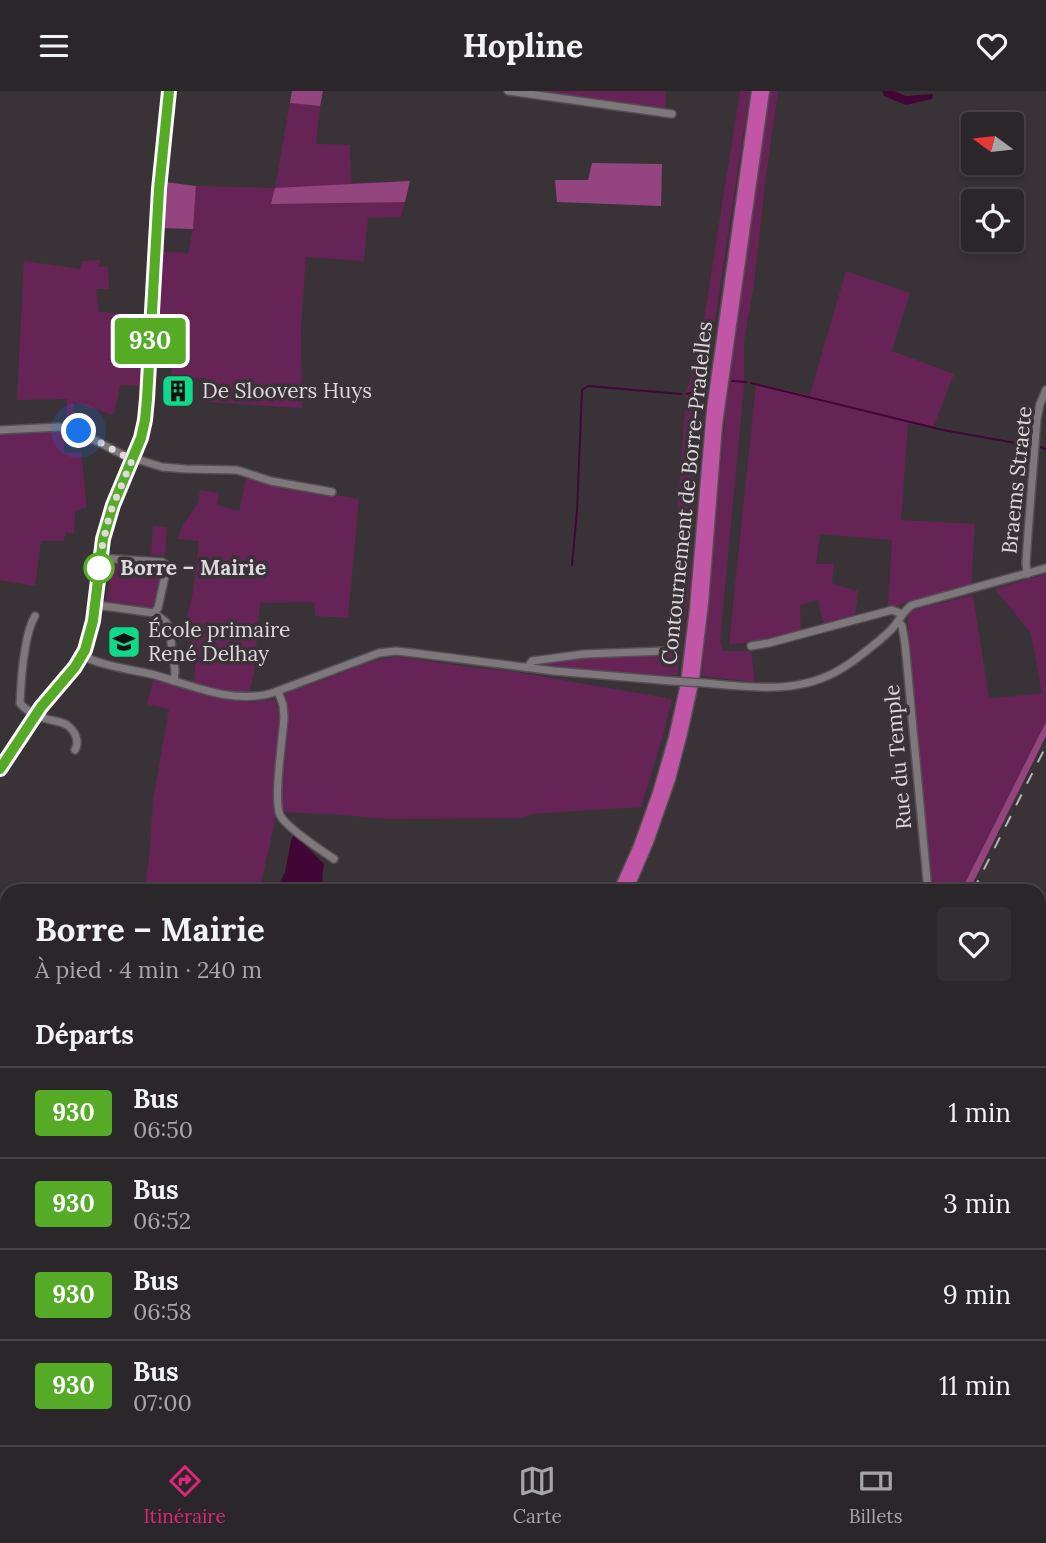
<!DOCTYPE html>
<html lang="fr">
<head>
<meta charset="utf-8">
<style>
  body { margin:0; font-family:Lora,serif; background:#332e31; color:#f1f3f6; height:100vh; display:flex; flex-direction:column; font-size:26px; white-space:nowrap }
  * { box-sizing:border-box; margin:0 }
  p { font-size:23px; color:#a6a5a8 }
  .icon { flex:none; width:38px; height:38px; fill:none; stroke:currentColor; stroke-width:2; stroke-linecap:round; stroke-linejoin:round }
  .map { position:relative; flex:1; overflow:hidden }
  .drawer { position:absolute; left:0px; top:793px; width:1046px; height:562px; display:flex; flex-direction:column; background:#2b2629; border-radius:21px 21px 0 0; box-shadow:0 4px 10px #0003,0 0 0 2px #474346 }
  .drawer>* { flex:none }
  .badge { padding:0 14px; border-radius:5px; font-size:24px; line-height:46px }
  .needle { width:46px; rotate:285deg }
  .controls { position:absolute; left:961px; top:21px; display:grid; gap:14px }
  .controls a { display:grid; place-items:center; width:63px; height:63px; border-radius:7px; background:#2b2629; box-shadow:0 4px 10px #0003,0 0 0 2px #474346; font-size:35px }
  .you { position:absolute; width:35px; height:35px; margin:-18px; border:5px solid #fff; border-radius:50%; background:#1a73e8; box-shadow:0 0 0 10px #1a73e833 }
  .map>.badge { position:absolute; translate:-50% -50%; box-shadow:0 0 0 4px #fff }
  h2 { padding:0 35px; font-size:26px; line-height:63px }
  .round { display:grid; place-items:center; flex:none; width:74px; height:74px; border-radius:7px; background:#332e31 }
  .overview { display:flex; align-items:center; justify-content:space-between; height:119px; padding:0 35px }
  h1 { font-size:33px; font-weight:700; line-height:52px }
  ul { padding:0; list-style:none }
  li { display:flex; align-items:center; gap:21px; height:91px; padding:0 35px; border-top:2px solid #474346 }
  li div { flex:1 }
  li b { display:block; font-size:26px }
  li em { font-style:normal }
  li .badge { min-width:77px; font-weight:700; text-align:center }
  header { display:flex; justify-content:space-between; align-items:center; height:91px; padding:0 35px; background:#2b2629; font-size:32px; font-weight:700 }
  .menu { display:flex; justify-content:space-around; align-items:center; height:98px; border-top:2px solid #474346; background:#2b2629; font-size:19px; color:#a6a5a8 }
  .menu a { display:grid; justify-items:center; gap:4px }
  .menu .selected { color:#db2777 }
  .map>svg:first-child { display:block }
  .green { fill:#662456 }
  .forest { fill:#944580 }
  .water { fill:#410635 }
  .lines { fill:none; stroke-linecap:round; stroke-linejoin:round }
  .stream { stroke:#410635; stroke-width:2 }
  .minor-casing { stroke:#554f53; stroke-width:10 }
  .highway-casing { stroke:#554f53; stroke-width:13 }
  .minor { stroke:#7e777c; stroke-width:7 }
  .highway { stroke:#c156a6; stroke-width:10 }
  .rail { stroke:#b6b2b5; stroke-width:2; stroke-dasharray:12 12; stroke-linecap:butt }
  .minor-bridge-casing { stroke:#554f53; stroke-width:10; stroke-linecap:butt }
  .minor-bridge { stroke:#7e777c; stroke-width:7 }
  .line-casing { stroke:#fff; stroke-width:16 }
  .line { stroke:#55ab26; stroke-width:10 }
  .walk { stroke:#ddd9dc; stroke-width:7; stroke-dasharray:0 12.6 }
  .stop-dot { fill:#fff; stroke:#55ab26; stroke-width:3.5 }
  .labels { text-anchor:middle; stroke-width:7; stroke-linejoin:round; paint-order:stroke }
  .poi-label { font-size:21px; fill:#ddd9dc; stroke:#393337; text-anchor:start }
  .street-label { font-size:21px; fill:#ddd9dc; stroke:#393337 }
  .stop-label { font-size:21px; font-weight:bold; fill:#ddd9dc; stroke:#393337; text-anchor:start }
</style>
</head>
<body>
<header><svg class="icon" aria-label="menu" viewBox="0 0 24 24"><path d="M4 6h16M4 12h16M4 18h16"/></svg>Hopline<svg class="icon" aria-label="heart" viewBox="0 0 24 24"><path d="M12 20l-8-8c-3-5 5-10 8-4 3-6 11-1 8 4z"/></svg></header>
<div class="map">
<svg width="1046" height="1354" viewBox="0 0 1046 1354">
  <rect width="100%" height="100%" fill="#393337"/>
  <g class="green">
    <polygon points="526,0 666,0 665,18"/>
    <polygon points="740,0 750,0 700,326 689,501 677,584 660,585 542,575 539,571 667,562 686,304 698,260 706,216"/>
    <polygon points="770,0 778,0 766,84 754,193 744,250 744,295 720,549 723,560 751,560 755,591 702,585 726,314"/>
    <polygon points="290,12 320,15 316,53 350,54 351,92 410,90 401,126 368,127 364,170 306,166 301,237 302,317 207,311 206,287 171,287 175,237 156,238 160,160 188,162 193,138 196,95 275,97"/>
    <polygon points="100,169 99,176 108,176 109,198 96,198 99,221 134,223 132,240 146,241 145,295 120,294 114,324 74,311 74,333 67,332 67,308 17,309 24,170 80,178 82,170"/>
    <polygon points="846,180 910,202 892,260 954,283 933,337 908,333 901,429 975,433 971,495 888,517 892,449 820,443 816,473 834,473 832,493 858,500 855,525 824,535 818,509 800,514 801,541 750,552 729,553 756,293 810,304"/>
    <polygon points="64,339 64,362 81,361 87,416 75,420 74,443 66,441 63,450 41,450 35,495 0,489 0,341"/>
    <polygon points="247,384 270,393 359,408 348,527 315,525 314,511 260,512 254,581 249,602 226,600 194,591 197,552 182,549 193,501 199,450 177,448 184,432 198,413 200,399 219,402 217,414 239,420"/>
    <polygon points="153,435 167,436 165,465 151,464"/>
    <polygon points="113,472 164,475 154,520 106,512"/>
    <polygon points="1046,483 1046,631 961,800 932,800 924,738 908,549 908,523 914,519 973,504 989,608 1042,602 1031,542 995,498"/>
    <path d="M399 566 476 577 510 580 672 608 664 641 641 716 531 723 521 727 389 728 341 724 284 721 282 719V714L288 629 286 602C296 597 307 594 318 591 345 582 370 567 399 566Z"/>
    <polygon points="154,586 232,609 249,611 275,609 279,624 274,704 275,731 259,800 144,800 149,769 153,710 169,618 147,613"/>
    <polygon points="0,990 7,990 7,1104 0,1103 6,1052 0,1051"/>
    <polygon points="7,1272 7,1348 242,1348 204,1354 0,1354 0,1274"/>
    <polygon points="713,1348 754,1348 755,1354 710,1354"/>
    <polygon points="803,1348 866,1348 867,1354 804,1354"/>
  </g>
  <g class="forest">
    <polygon points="292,0 323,0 320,15 290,12"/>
    <polygon points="592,72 662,73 661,115 557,111 555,89 588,89"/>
    <polygon points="410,90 405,111 271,113 275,97"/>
    <polygon points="165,91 196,95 193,138 160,137"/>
    <polygon points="1046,631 1046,645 969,800 961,800"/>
    <polygon points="0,1103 7,1104 7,1183 0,1183"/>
  </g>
  <g class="water">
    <polygon points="882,0 894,0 906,5 933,3 932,8 906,14 884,5"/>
    <path d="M294 743 324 773C323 779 322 787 323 792 323 795 325 797 325 800L278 799 277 797 285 781 291 750Z"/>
  </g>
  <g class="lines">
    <g class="stream">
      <polyline points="732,290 746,291"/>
      <polyline points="751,292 943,339 1032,355"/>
      <polyline points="687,303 707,297"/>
      <polyline points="1040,356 1046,358"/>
      <polyline points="572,474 577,420 582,299 588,295 681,303"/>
      <polyline points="1040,909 1046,908"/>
      <polyline points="0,989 7,989"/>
      <polyline points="1041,1354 1046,1349"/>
    </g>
    <defs>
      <g id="minor">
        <polyline points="508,0 672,23"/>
        <polyline points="0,339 59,336 73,338 133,369"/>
        <polyline points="133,367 162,376 186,378 237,379 271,390 332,401"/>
        <polyline points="1027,483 1026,472 1028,442 1037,328 1040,313 1046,299"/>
        <polyline points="96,514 154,522 158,517 167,476 165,473 162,471 100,467"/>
        <polyline points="154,522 166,531 169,536 175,580 174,590"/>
        <path d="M35 525C24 543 21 590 20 612 25 619 36 625 44 627 51 630 61 630 67 634 75 640 80 650 75 659"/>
        <polyline points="898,530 902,535 905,552 928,800"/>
        <polyline points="751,555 769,552 892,519 902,523"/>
        <path d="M83 565C103 575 128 578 151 583 189 593 232 614 272 602L379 562 396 560 414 562 554 580 672 590"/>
        <polyline points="528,576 532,570 584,563 665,560"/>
        <path d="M704 592C751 596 798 604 841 578 855 570 867 559 880 549 885 544 891 540 895 534 901 527 904 519 912 514L1046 477"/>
        <path d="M278 600 283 614 284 626C283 646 273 709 280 724 285 735 322 760 334 768"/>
        <polyline points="0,679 42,616 80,570 86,556 94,525 104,446 113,414 140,351 145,329 147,308 159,98 169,0"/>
        <polyline points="0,983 7,983"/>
        <polyline points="1040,1097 1046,1095"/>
        <polyline points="0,1304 7,1303"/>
      </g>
      <g id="highway">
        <polyline points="619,800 639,755 658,702 674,647 686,593 695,518 712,319 757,0"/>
        <polyline points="627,800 648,751 670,688 682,642 694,587 703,512 717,333 764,0"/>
        <polyline points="0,1251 7,1250"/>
        <polyline points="0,1259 7,1257"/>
      </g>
    </defs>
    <use href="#minor" class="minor-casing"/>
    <use href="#highway" class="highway-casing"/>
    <use href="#minor" class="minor"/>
    <use href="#highway" class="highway"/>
    <g class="rail">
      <polyline points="973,800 1046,655"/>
      <polyline points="697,1354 701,1348"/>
    </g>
    <defs>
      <polyline id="minor-bridge" points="672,590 704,592"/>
    </defs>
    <use href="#minor-bridge" class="minor-bridge-casing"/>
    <use href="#minor-bridge" class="minor-bridge"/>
  </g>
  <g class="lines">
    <defs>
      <polyline id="line" points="0,678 41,616 75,576 85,559 93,530 103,448 113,414 141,347 145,329 147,308 159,98 169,0"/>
    </defs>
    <use href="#line" class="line-casing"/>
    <use href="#line" class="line"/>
    <polyline class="walk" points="79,340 132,369 110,422 103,451 99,477"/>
  </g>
  <defs>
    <symbol id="building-square" viewBox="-11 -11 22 22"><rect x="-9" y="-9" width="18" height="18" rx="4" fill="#0fd98a" stroke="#393337"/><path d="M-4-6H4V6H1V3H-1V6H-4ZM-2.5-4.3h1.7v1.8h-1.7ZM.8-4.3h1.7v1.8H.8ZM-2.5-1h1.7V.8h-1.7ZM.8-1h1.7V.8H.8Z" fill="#111"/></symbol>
    <symbol id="school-square" viewBox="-11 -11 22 22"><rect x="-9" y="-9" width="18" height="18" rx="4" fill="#0fd98a" stroke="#393337"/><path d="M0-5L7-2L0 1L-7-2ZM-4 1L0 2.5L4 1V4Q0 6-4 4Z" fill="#111"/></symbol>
  </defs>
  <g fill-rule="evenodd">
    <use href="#building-square" x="159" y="281" width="38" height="38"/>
    <use href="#school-square" x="105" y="532" width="38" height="38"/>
  </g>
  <circle class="stop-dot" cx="99" cy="477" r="14"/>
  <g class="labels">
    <g class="poi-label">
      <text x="202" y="307">De Sloovers Huys</text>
      <text x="148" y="546">École primaire<tspan x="148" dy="24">René Delhay</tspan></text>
    </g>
    <g class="street-label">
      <text transform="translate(1017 389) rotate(-84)" y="7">Braems Straete</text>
      <text transform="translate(687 402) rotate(-84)" y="7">Contournement de Borre-Pradelles</text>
      <text transform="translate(898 666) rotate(-95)" y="7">Rue du Temple</text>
    </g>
    <g class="stop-label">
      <text x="120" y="484">Borre – Mairie</text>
    </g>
  </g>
</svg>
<div class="controls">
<a><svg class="needle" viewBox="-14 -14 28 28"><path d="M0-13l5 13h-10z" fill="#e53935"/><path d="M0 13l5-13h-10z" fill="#a6a5a8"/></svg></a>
<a><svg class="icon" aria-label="locate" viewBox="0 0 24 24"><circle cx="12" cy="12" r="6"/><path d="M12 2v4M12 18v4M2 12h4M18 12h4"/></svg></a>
</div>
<div class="you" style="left:79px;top:340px"></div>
<b class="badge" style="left:150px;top:250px;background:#55ab26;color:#fff">930</b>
<section class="drawer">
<div class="overview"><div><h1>Borre – Mairie</h1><p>À pied · 4 min · 240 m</p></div><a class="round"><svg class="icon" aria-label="heart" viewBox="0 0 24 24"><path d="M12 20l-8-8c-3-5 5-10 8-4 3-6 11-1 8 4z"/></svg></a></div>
<h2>Départs</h2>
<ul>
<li><span class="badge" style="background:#55ab26;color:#fff">930</span><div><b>Bus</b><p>06:50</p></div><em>1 min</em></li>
<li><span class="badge" style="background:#55ab26;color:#fff">930</span><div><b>Bus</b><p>06:52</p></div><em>3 min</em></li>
<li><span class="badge" style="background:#55ab26;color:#fff">930</span><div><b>Bus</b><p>06:58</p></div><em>9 min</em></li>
<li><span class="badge" style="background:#55ab26;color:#fff">930</span><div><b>Bus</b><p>07:00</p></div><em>11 min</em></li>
</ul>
</section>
</div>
<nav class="menu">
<a class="selected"><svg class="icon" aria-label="directions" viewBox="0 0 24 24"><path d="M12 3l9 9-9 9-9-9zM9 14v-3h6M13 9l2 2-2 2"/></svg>Itinéraire</a>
<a><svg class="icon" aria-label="map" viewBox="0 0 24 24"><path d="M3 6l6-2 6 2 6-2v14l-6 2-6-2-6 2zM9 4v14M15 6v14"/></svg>Carte</a>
<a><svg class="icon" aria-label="tickets" viewBox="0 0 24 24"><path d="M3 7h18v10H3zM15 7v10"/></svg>Billets</a>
</nav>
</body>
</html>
